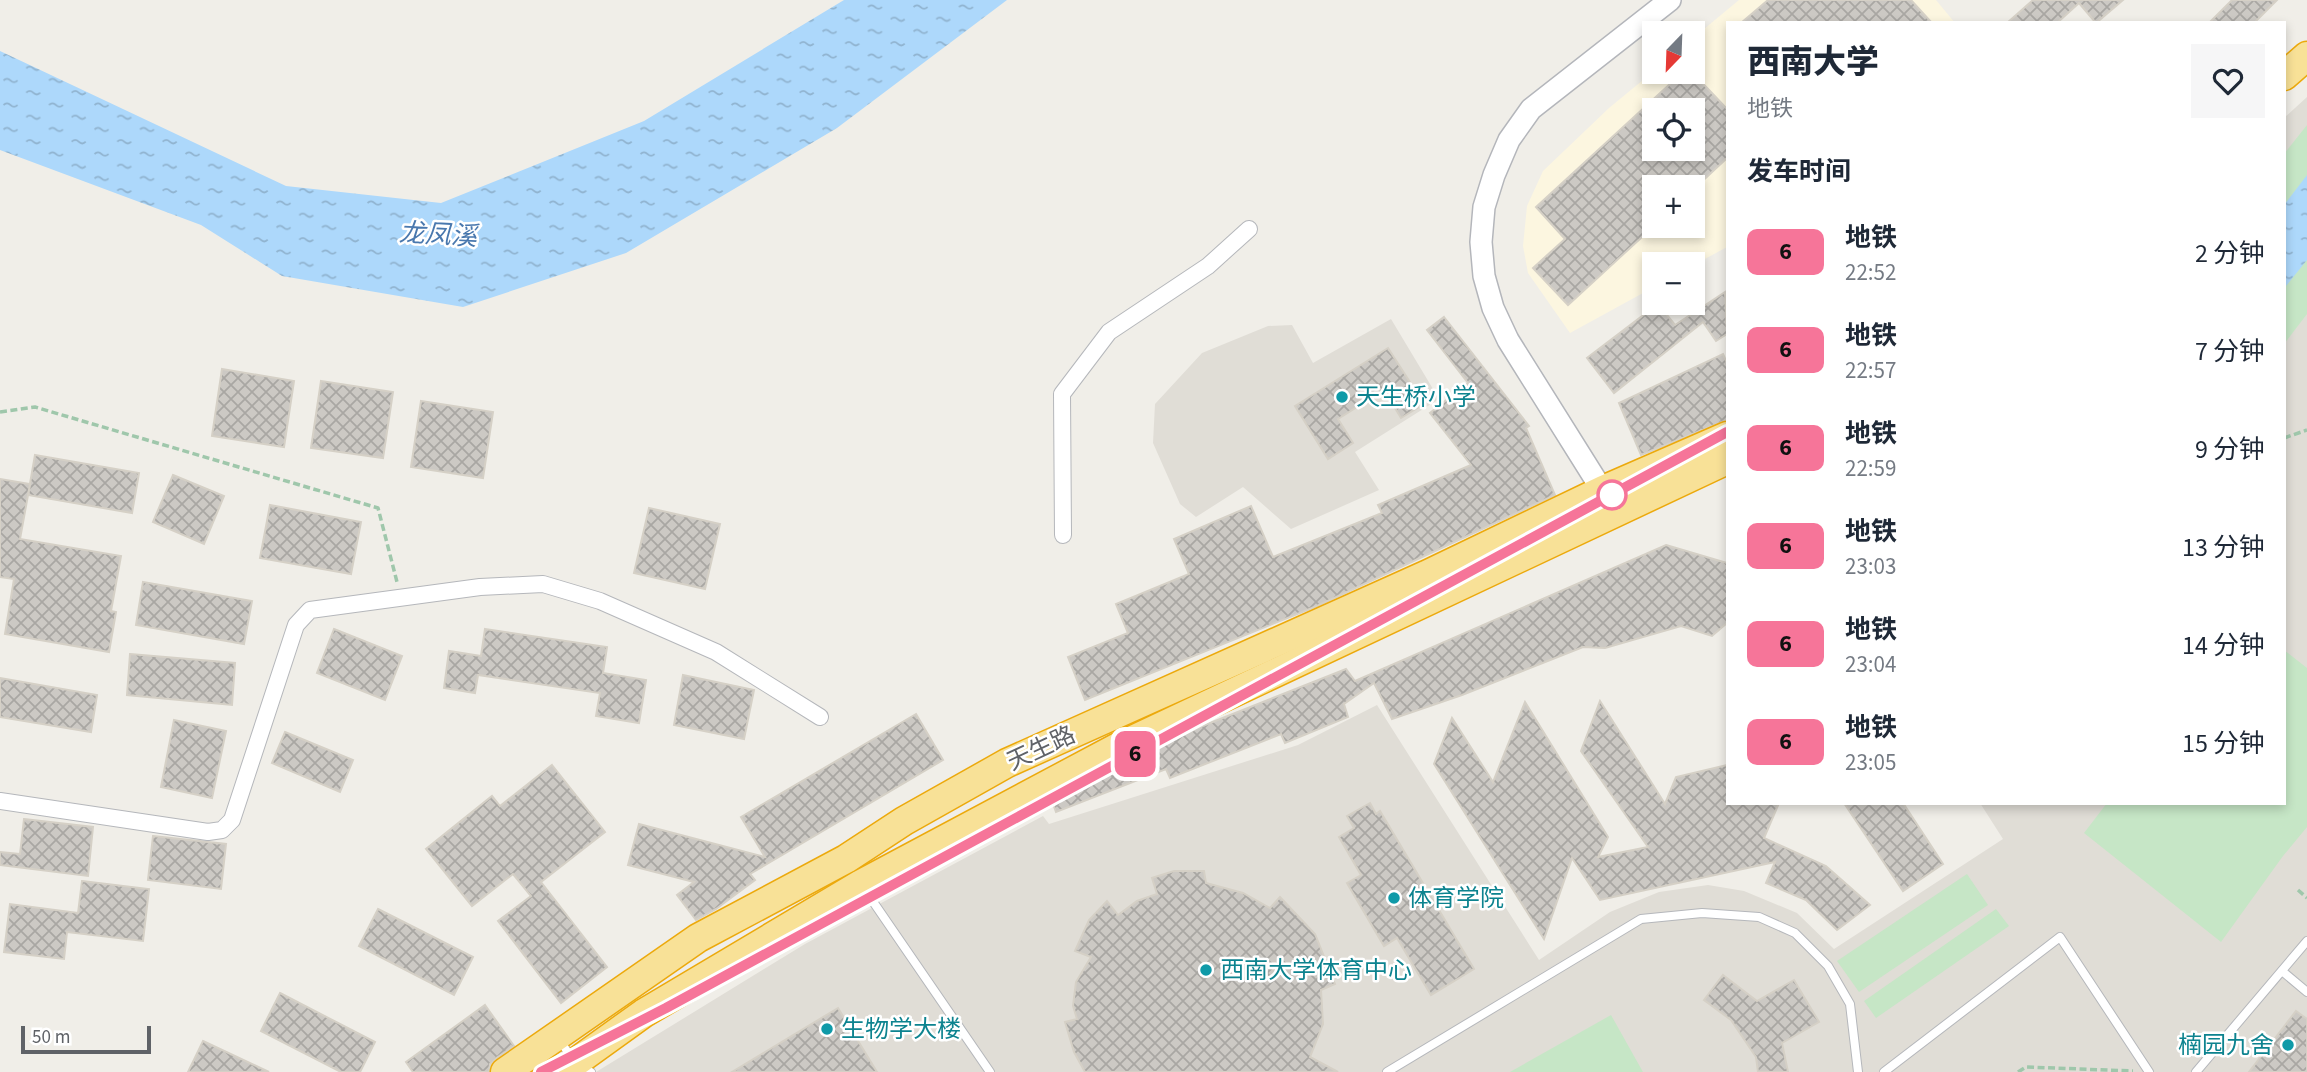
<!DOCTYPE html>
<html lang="zh">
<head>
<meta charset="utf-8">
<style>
  body { margin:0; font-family:"Source Sans 3","Noto Sans SC",sans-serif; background:#f6f6f7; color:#1f2937; height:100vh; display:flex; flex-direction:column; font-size:26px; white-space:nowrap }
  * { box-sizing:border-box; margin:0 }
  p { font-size:23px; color:#747a83 }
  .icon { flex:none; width:38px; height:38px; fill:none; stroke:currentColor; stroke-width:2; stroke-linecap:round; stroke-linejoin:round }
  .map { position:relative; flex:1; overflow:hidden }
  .side { position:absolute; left:1726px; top:21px; width:560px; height:784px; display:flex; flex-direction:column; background:#fff; border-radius:0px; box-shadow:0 4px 10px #0003 }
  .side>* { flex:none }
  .badge { padding:0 14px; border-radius:10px; font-size:24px; line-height:46px }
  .needle { width:46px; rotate:203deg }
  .fabs { position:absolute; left:1642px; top:21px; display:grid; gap:14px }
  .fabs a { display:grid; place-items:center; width:63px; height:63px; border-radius:0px; background:#fff; box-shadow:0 4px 10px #0003; font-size:35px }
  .scale { position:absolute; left:21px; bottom:18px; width:130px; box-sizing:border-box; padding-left:7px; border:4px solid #5f6267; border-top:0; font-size:19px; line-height:24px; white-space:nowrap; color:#5f6267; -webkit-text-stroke:5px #fff; paint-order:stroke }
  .map>.badge { position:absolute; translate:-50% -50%; box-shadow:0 0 0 4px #fff }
  h2 { padding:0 21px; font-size:26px; line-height:63px }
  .round { display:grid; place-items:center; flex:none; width:74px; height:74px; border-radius:0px; background:#f6f6f7 }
  .summary { display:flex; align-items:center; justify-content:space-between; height:119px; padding:0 21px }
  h1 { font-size:33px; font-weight:800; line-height:52px }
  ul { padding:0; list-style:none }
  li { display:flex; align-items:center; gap:21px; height:98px; padding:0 21px }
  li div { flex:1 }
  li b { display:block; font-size:26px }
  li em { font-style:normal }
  li .badge { min-width:77px; font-weight:700; text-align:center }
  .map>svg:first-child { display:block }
  .commercial { fill:#fcf6e0; fill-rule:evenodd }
  .education { fill:#e0ddd6 }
  .grass { fill:#c6e6c6 }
  .water { fill:url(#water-ripples) }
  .building { fill:url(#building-cross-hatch); stroke:#d5d0c6; stroke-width:2; fill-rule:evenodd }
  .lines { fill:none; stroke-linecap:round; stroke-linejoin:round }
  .lane-casing { stroke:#b5b7bb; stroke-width:10 }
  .street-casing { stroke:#b5b7bb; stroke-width:18 }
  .secondary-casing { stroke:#b4b6bb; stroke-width:24 }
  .highway-casing { stroke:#eca90c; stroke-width:31 }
  .path { stroke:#9fc7ab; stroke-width:3.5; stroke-dasharray:7 3.5; stroke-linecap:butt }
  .lane { stroke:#fff; stroke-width:8 }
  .street { stroke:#fff; stroke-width:16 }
  .secondary { stroke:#fff; stroke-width:21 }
  .highway { stroke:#f8e197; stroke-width:28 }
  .line-casing { stroke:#fff; stroke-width:16 }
  .line { stroke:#f67599; stroke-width:10 }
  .culture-dot { fill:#0f9aa8; stroke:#fff; stroke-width:2.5 }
  .stop-dot { fill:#fff; stroke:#f67599; stroke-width:3.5 }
  .labels { text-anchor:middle; stroke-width:5; stroke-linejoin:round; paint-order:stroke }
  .culture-label { font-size:24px; fill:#0d838f; stroke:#fff; text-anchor:start }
  .street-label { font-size:24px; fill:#5f6267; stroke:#fff }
  .water-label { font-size:26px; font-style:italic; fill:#4978ae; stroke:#fff }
</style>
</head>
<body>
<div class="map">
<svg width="2307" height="1072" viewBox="0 0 2307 1072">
  <defs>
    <pattern id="water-ripples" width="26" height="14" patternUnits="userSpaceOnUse" patternTransform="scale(1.75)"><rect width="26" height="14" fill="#add8fb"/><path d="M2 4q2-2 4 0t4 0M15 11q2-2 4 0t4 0" fill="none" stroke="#90b3cf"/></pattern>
    <pattern id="building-cross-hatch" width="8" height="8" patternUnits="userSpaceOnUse" patternTransform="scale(1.75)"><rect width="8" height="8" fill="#ccc9c4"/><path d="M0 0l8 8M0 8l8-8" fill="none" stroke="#a9a7a3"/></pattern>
  </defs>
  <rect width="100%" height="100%" fill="#f0eee8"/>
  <path class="commercial" d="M1739 0H1936L1955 23H1727V247L1692 266 1654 264V287L1570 333 1528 273 1523 246 1527 206 1543 171 1609 108 1654 71 1692 72V39ZM1654 110H1692V149H1654ZM1654 187H1692V226H1654Z"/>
  <g class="education">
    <polygon points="2307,97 2307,1072 596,1072 805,944 1043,816 1049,824 1298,745 1377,705 1539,960 1610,912 1659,892 1708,885 1744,891 1797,913 1834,949 2003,839 1980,803 2284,803 2284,118"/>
    <polygon points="1391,319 1439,399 1355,452 1379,490 1291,529 1243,487 1196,517 1180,504 1153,443 1155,404 1202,353 1268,326 1292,325 1313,363"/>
  </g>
  <g class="grass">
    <polygon points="2307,125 2307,314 2284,344 2284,154"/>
    <polygon points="2284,650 2307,668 2307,827 2283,856 2221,942 2084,833 2107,803 2284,803"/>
    <polygon points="1967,874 1988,905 1859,992 1837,961"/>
    <polygon points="1996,909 2009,926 1876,1018 1864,1001"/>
    <polygon points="1611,1015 1643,1072 1510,1072"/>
  </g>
  <g class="water">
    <polygon points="844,0 1007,0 837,128 626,253 463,307 282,276 201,225 0,150 0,51 286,186 441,203 644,121"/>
    <polygon points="2307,175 2307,260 2286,286 2284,284 2284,205"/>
  </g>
  <g class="building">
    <polygon points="1768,0 1911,0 1932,23 1741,23"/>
    <polygon points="2033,0 2123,0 2096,23 2079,3 2057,23 2007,23"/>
    <polygon points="2232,0 2277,0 2254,23 2209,23"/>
    <path d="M1683 72H1692L1727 109V158L1696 187H1654V226L1568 305 1533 268 1565 239 1536 207ZM1654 110H1692V149H1654Z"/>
    <polygon points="1725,292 1727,334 1716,341 1703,322 1614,393 1587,358 1658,304 1675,325"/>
    <polygon points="1444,317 1529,426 1526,428 1555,495 1317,606 1085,700 1068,657 1128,633 1116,604 1189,574 1174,539 1251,506 1273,557 1382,513 1378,505 1471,465 1430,413 1468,383 1427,330"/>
    <polygon points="1388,348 1424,404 1401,418 1384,390 1338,419 1353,443 1328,459 1295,406"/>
    <polygon points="1723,354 1727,363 1727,420 1641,455 1619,403"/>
    <polygon points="222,369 294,381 284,447 212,436"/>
    <polygon points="321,381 393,392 383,458 311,448"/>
    <polygon points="421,401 493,412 483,478 411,467"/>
    <polygon points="35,455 139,473 132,513 28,495"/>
    <polygon points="173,475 224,496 204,544 153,522"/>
    <polygon points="0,479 30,484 20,539 121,556 111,611 116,612 109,652 5,634 14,579 0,577"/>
    <polygon points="270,505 361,522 351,574 260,558"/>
    <polygon points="649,508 720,524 705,589 634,573"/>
    <polygon points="1666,545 1727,563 1727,623 1712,636 1681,626 1605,648 1583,647 1462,695 1392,719 1374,683 1344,704 1348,717 1285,743 1281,734 1170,778 1166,769 1056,812 1052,801 1120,765 1158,750 1157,747 1200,727 1346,669 1355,681"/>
    <polygon points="143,582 252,601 244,644 136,625"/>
    <polygon points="334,629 402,656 385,700 317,673"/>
    <polygon points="485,629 607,647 603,673 646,680 639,723 596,716 600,693 478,675 475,693 444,688 449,651 481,656"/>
    <polygon points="130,654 235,663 232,705 127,695"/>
    <polygon points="683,675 754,690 744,739 674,725"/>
    <polygon points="0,678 97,695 91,732 0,717"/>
    <polygon points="1600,701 1665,804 1676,777 1727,765 1727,803 1779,803 1764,838 1826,866 1870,905 1837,930 1806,900 1766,883 1775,862 1600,900 1572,858 1544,939 1434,764 1452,718 1493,782 1525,702 1608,837 1598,857 1648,847 1581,751"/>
    <polygon points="916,714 943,760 750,874 755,880 716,909 696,920 677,895 694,882 628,865 639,824 765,857 741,817"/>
    <polygon points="174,720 226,731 212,798 161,787"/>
    <polygon points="285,732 353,760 340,792 272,763"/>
    <polygon points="552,765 605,832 541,882 607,967 561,1003 498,921 531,896 513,874 472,906 426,849 492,796 500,806"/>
    <polygon points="1370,803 1376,814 1380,811 1474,969 1431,995 1397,938 1384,946 1347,883 1361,875 1339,837 1354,828 1347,816"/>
    <polygon points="1844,803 1903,803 1943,864 1903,891"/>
    <polygon points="24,819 93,827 88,876 0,865 0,852 20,854"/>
    <polygon points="153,836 226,844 221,889 148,880"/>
    <polygon points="1174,871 1204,871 1206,883 1243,893 1270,908 1280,897 1315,934 1335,984 1321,990 1323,1024 1310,1057 1338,1072 1085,1072 1074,1052 1065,1022 1077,1019 1073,1006 1076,982 1091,957 1075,951 1089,920 1107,901 1118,915 1137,901 1157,894 1152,878"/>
    <polygon points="82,881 149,889 143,941 67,932 64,959 4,952 10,904 78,913"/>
    <polygon points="378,909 473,957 454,995 359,946"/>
    <polygon points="1723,975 1757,1001 1794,980 1819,1022 1782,1043 1788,1072 1758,1072 1756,1057 1731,1020 1704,1000"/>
    <polygon points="280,993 375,1042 360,1072 341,1072 261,1031"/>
    <polygon points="485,1005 514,1046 495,1059 490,1064 489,1072 413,1072 406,1062"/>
    <polygon points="838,1008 877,1072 732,1072"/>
    <polygon points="2296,1011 2307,1019 2307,1072 2249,1072"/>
    <polygon points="203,1041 269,1072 188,1072"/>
  </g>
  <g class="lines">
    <defs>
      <g id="lane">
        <polyline points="863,887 990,1072"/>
        <polyline points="2282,971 2307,992"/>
        <polyline points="560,1040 575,1064 591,1072"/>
        <polyline points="1387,1072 1641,919 1702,913 1759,917 1795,933 1828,966 1850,1004 1858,1072"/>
        <polyline points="1884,1072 2060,937 2149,1072"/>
        <polyline points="2196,1072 2307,941"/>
      </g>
      <g id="street">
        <polyline points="1063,535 1062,394 1109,332 1208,266 1249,229"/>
        <polyline points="0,801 208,832 222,830 232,820 296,625 310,610 480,587 543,584 600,601 716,652 820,717"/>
      </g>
      <polyline id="secondary" points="1609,501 1508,340 1493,308 1484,276 1481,242 1484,207 1494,175 1509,140 1531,109 1670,0"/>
      <g id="highway">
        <polyline points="2284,76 2307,56"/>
        <polyline points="505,1072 698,938 846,859 904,821 1007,763 1426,575 1603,490 1727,436"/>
        <polyline points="562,1072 644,1013 861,884 1118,747 1727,460"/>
      </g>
    </defs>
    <use href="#lane" class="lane-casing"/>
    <use href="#street" class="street-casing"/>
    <use href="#secondary" class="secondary-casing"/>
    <use href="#highway" class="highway-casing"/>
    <g class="path">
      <polyline points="0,412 35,407 378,508 397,582"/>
      <polyline points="2284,438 2307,430"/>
      <polyline points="2298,890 2307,898"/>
      <polyline points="2018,1072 2026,1067 2133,1071"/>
    </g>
    <use href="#lane" class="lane"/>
    <use href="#street" class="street"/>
    <use href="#secondary" class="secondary"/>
    <use href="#highway" class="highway"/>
  </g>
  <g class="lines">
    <defs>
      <polyline id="line" points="541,1072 666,1008 1727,432"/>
    </defs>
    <use href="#line" class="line-casing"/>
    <use href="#line" class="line"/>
  </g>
  <g class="culture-dot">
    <circle cx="1342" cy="397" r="7"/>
    <circle cx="1394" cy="898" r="7"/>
    <circle cx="1206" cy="970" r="7"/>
    <circle cx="827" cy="1029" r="7"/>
    <circle cx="2288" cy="1045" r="7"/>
  </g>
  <circle class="stop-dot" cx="1612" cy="495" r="14"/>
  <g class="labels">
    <g class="culture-label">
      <text x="1356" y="405">天生桥小学</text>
      <text x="1408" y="906">体育学院</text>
      <text x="1220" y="978">西南大学体育中心</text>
      <text x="841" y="1037">生物学大楼</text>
      <text x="2274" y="1053" text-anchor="end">楠园九舍</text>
    </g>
    <g class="street-label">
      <text transform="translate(1041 748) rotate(-25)" y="8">天生路</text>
    </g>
    <g class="water-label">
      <text transform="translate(438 234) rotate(3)" y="9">龙凤溪</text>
    </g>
  </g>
</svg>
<div class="fabs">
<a><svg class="needle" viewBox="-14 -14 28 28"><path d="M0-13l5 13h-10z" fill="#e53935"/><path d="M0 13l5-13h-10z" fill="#747a83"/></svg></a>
<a><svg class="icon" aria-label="locate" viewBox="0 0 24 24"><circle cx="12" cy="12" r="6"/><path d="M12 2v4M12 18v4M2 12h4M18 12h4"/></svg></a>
<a>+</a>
<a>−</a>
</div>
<div class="scale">50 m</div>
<b class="badge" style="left:1135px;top:754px;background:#f67599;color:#111">6</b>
<section class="side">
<div class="summary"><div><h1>西南大学</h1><p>地铁</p></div><a class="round"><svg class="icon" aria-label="heart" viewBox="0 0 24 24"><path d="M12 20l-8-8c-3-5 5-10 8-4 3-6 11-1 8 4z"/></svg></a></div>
<h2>发车时间</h2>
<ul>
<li><span class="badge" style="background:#f67599;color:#111">6</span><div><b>地铁</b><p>22:52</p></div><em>2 分钟</em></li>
<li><span class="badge" style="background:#f67599;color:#111">6</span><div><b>地铁</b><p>22:57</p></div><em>7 分钟</em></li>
<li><span class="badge" style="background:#f67599;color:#111">6</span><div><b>地铁</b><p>22:59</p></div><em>9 分钟</em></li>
<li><span class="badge" style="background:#f67599;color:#111">6</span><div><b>地铁</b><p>23:03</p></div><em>13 分钟</em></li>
<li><span class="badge" style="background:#f67599;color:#111">6</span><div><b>地铁</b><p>23:04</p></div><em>14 分钟</em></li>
<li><span class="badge" style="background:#f67599;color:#111">6</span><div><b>地铁</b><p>23:05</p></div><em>15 分钟</em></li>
</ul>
</section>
</div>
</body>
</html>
